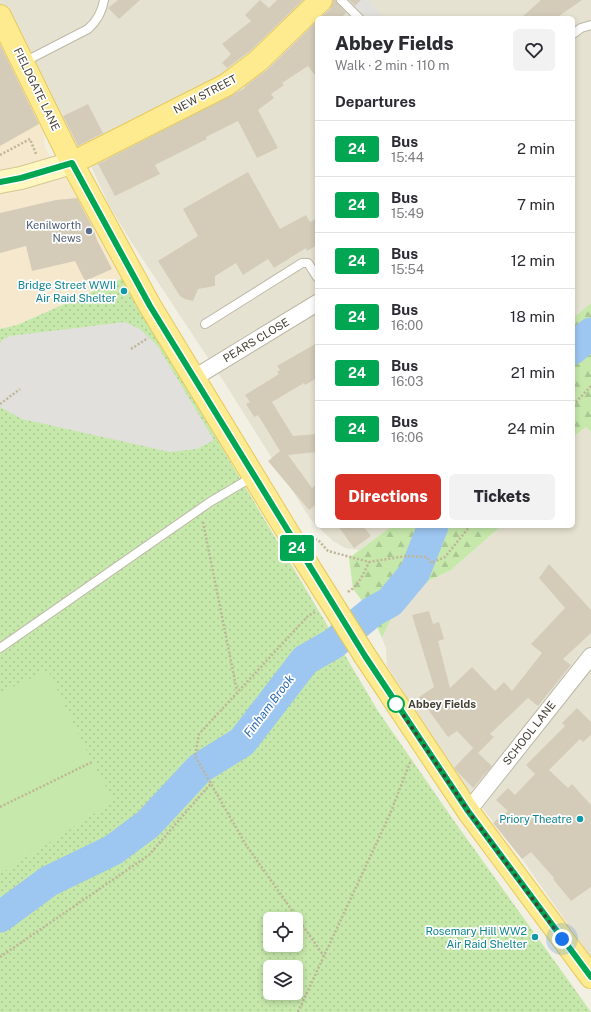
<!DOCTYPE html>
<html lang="en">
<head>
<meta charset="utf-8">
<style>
  body { margin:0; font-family:"Public Sans",sans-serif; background:#f2f2f3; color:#2b2b33; height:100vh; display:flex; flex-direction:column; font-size:15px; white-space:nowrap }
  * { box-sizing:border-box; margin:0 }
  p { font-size:13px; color:#7c7c81 }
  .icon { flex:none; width:22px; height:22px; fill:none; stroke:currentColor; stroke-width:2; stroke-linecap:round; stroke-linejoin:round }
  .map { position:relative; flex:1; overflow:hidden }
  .details { position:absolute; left:315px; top:16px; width:260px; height:512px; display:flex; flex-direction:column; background:#fff; border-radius:6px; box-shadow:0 2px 6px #0003 }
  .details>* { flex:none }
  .badge { padding:0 8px; border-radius:3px; font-size:14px; line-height:26px }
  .buttons { position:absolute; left:263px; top:912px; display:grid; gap:8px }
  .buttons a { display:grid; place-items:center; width:40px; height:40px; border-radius:6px; background:#fff; box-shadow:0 2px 6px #0003; font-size:20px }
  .you { position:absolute; width:20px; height:20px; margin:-10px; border:3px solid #fff; border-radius:50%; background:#1a73e8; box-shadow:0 0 0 6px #1a73e833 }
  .map>.badge { position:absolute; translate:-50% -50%; box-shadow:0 0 0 2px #fff }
  h2 { padding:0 20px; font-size:15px; line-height:36px }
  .round { display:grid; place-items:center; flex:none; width:42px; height:42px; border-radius:6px; background:#f2f2f3 }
  .summary { display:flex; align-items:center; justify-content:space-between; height:68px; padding:0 20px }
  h1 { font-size:19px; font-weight:800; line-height:30px }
  .action { display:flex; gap:8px; margin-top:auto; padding:8px 20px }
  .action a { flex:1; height:46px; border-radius:6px; background:#d93025; color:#fff; font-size:16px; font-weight:800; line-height:46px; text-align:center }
  .action a+a { background:#f2f2f3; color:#2b2b33 }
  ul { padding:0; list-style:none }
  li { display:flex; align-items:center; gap:12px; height:56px; padding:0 20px; border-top:1px solid #e1e1e2 }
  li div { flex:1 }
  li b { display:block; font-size:15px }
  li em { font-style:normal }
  li .badge { min-width:44px; font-weight:700; text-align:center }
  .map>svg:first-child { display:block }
  .residential { fill:#e6e2d1 }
  .commercial { fill:#f5e8cd }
  .forest { fill:url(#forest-firs) }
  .park { fill:url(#park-dots); fill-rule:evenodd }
  .garden { fill:#c6e8ab }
  .parking { fill:#e2e0dc }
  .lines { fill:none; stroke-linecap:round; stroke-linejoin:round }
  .river { stroke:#9dc6f1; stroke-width:31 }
  .building { fill:#d4ccb9 }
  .lane-casing { stroke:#bdb8a6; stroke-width:10 }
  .street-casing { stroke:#bdb8a6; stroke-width:18 }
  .secondary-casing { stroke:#d3c892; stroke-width:24 }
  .primary-casing { stroke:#e5ca5e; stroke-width:24 }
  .path { stroke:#bfb597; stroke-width:2.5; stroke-dasharray:2 2; stroke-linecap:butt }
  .lane { stroke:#fff; stroke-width:8 }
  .street { stroke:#fff; stroke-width:16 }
  .secondary { stroke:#fff6c0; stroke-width:22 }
  .primary { stroke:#ffeb8f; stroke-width:22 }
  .primary-bridge-casing { stroke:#e5ca5e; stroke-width:24; stroke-linecap:butt }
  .primary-bridge { stroke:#ffeb8f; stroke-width:22 }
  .line-casing { stroke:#fff; stroke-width:9 }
  .line { stroke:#00a651; stroke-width:6 }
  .walk { stroke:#443f33; stroke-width:4; stroke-dasharray:0 7.2 }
  .service-dot { fill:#5c6f8a; stroke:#fff; stroke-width:1.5 }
  .culture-dot { fill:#0f9aa8; stroke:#fff; stroke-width:1.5 }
  .stop-dot { fill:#fff; stroke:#00a651; stroke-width:2 }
  .labels { text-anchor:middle; stroke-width:3.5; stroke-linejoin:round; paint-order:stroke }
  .street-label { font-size:11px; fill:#443f33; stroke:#fff }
  .service-label { font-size:11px; fill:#4e5e75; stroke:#fff; text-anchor:end }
  .culture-label { font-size:11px; fill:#0d838f; stroke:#fff; text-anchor:end }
  .stop-label { font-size:11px; font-weight:bold; fill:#443f33; stroke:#fff; text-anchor:start }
  .water-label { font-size:12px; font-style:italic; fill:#2b6bb1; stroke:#fff }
</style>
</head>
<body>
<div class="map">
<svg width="591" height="1012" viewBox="0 0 591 1012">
  <defs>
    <pattern id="forest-firs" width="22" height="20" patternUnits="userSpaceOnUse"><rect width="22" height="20" fill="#c6e8ab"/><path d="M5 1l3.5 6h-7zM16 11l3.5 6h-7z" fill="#abc894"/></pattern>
    <pattern id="park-dots" width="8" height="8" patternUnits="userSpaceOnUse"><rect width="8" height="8" fill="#c6e8ab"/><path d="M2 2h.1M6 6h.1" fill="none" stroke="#abc894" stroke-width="1.8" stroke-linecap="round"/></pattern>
  </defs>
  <rect width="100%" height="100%" fill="#f2efe3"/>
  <g class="residential">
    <polygon points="0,0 309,0 238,69 80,155 0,7"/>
    <polygon points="336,0 591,0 591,303 573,318 573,18 317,18"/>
    <polygon points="317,18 317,526 309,517 224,382 130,240 110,207 89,162 211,101 243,87"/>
    <polygon points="586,427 591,432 591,957 522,859 453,770 387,666 386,648 382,638 397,606 420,585 451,570 501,526 573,526 573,437"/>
    <polygon points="317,526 392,526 359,550 345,548 333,541"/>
  </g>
  <polygon class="commercial" points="6,42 43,122 45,148 65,177 74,186 123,278 17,325 0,329 0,45"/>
  <g class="forest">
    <polygon points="591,303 591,432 586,427 573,437 573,318"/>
    <polygon points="392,526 501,526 451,570 420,585 397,606 382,638 371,612 353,589 349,558"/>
  </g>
  <path class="park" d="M123 278 141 311 378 711 452 818 591 1012H0V329L17 325ZM270 919H296V945H270ZM270 967H296V993H270Z"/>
  <polygon class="garden" points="48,670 89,756 114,801 0,874 0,693"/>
  <g class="parking">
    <polygon points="361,0 367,0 385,18 349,18 346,15"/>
    <polygon points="125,322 140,329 157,345 214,440 197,449 170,452 22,419 0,407 0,344 2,340 10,336"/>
  </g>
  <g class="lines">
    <g class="river">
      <polyline points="573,349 591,333"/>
      <polyline points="0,917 49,881 113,850 148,824 200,768 242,742 305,660 333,644 372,612 390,602 415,572 433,526"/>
    </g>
  </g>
  <g class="building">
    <polygon points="118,0 140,0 119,19 108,8"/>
    <polygon points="260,0 269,8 277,0 303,0 250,51 227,68 222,63 231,54 222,44 251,21 245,15"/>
    <polygon points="333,0 336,0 346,13 341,18 320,18 330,9"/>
    <polygon points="349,0 361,0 355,6"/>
    <polygon points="541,0 582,0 556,18 521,18"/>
    <polygon points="317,21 317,78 308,66 282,83 284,85 271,94 274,98 258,110 278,148 257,158 238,121 206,137 207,139 155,165 160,174 115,196 98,164 245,88 244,87 267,70"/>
    <polygon points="0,44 39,124 0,146"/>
    <polygon points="88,104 103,133 78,146 63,116"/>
    <polygon points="248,172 280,229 306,215 310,222 317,218 317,245 307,251 306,248 274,268 268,259 243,275 236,263 215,276 215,286 198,289 193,301 185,299 180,296 158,261 198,236 183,209"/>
    <polygon points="77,198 93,228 97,240 112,269 85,281 75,261 32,271 26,246 0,253 0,213 56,200"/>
    <polygon points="317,343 317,378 305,385 304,383 272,402 293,436 317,434 317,452 288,455 312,488 317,484 317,504 309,510 268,461 280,451 258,415 254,417 246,404 250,402 245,395 279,374 277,372 280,370 277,366"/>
    <polygon points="338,526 363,526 371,536 354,548"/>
    <polygon points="549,564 591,610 591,633 563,659 571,665 538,706 528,698 490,734 494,737 478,753 492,766 473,788 454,768 473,748 477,752 457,731 448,737 419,697 434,687 412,615 429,611 433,624 439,622 444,639 438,641 450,688 472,667 495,691 504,682 512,691 542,653 531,644 565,608 539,578"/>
    <polygon points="577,708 591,722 591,735 583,742 580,739 549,770 568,788 572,784 591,805 591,887 571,901 553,879 554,878 531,852 522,859 493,823 508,811 496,800 508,788 515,795 535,774 526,765 565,726 562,723"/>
  </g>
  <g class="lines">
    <defs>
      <g id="lane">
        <polyline points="341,0 359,18"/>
        <polyline points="573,34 581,28 591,25"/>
        <path d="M24 62 88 29C97 21 102 13 104 0"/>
        <polyline points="205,324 302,263 308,263 317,277"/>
        <polyline points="0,648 210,502 244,482"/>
      </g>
      <g id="street">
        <polyline points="194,378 317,303"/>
        <polyline points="468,811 591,656"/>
      </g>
      <polyline id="secondary" points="0,182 21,178 72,163"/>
      <g id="primary">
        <polyline points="0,16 72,163 150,306 304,559"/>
        <polyline points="72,163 226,85 258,61 321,0"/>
        <polyline points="365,656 468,811 591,977"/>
      </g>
    </defs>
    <use href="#lane" class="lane-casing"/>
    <use href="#street" class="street-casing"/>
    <use href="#secondary" class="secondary-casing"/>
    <use href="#primary" class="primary-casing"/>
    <g class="path">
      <polyline points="0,155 30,139 36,154"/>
      <polyline points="131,349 148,338"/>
      <polyline points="0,404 20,389"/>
      <polyline points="573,405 591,386"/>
      <polyline points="203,522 237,691"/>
      <polyline points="315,539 319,541 328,551 369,562 406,556 427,557 431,563 445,557 470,526"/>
      <path d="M348 592C359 585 364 573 369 562"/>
      <polyline points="315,612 308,616 199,734 195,756 246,845 324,956"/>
      <polyline points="0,807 92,762"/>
      <polyline points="0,957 149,855 212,782"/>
      <polyline points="298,1012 390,814 411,760"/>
    </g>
    <use href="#lane" class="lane"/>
    <use href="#street" class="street"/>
    <use href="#secondary" class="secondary"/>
    <use href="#primary" class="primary"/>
    <defs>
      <polyline id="primary-bridge" points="304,559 365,656"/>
    </defs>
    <use href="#primary-bridge" class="primary-bridge-casing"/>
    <use href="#primary-bridge" class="primary-bridge"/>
  </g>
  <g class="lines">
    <defs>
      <polyline id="line" points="0,182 21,178 72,163 150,306 365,656 468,811 591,977"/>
    </defs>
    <use href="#line" class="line-casing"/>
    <use href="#line" class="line"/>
    <polyline class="walk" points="396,704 468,811 562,939"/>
  </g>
  <circle class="service-dot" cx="89" cy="231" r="4"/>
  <g class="culture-dot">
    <circle cx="124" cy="291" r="4"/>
    <circle cx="580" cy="819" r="4"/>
    <circle cx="535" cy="937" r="4"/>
  </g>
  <circle class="stop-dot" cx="396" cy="704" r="8"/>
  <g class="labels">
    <g class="street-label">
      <text transform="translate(37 89) rotate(64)" y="4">FIELDGATE LANE</text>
      <text transform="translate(205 94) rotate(-28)" y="4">NEW STREET</text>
      <text transform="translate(256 340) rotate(-31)" y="4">PEARS CLOSE</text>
      <text transform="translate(529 733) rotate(-52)" y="4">SCHOOL LANE</text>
    </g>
    <g class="service-label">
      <text x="81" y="229">Kenilworth<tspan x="81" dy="13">News</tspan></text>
    </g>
    <g class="culture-label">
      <text x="116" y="289">Bridge Street WWII<tspan x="116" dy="13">Air Raid Shelter</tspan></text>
      <text x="572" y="823">Priory Theatre</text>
      <text x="527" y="935">Rosemary Hill WW2<tspan x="527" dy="13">Air Raid Shelter</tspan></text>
    </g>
    <g class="stop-label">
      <text x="408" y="708">Abbey Fields</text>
    </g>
    <g class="water-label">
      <text transform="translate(269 706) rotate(-53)" y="4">Finham Brook</text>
    </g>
  </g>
</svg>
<div class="buttons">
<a><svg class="icon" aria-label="locate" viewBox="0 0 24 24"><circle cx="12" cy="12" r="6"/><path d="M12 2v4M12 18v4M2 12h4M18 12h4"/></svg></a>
<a><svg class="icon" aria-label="layers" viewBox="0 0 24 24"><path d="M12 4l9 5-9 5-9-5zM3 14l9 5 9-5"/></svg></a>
</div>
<div class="you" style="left:562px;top:939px"></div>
<b class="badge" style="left:297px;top:548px;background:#00a651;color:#fff">24</b>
<section class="details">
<div class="summary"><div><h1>Abbey Fields</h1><p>Walk · 2 min · 110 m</p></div><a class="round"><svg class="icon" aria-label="heart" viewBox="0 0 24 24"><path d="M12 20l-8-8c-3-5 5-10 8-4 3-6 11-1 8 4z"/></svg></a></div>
<h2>Departures</h2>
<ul>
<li><span class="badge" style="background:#00a651;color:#fff">24</span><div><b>Bus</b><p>15:44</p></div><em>2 min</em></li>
<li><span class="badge" style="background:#00a651;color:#fff">24</span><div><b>Bus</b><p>15:49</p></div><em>7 min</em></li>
<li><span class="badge" style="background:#00a651;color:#fff">24</span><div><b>Bus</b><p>15:54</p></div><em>12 min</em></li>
<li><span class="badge" style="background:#00a651;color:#fff">24</span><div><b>Bus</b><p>16:00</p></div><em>18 min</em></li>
<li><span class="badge" style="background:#00a651;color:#fff">24</span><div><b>Bus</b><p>16:03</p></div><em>21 min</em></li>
<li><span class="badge" style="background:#00a651;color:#fff">24</span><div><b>Bus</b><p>16:06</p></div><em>24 min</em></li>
</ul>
<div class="action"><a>Directions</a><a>Tickets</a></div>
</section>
</div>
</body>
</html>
